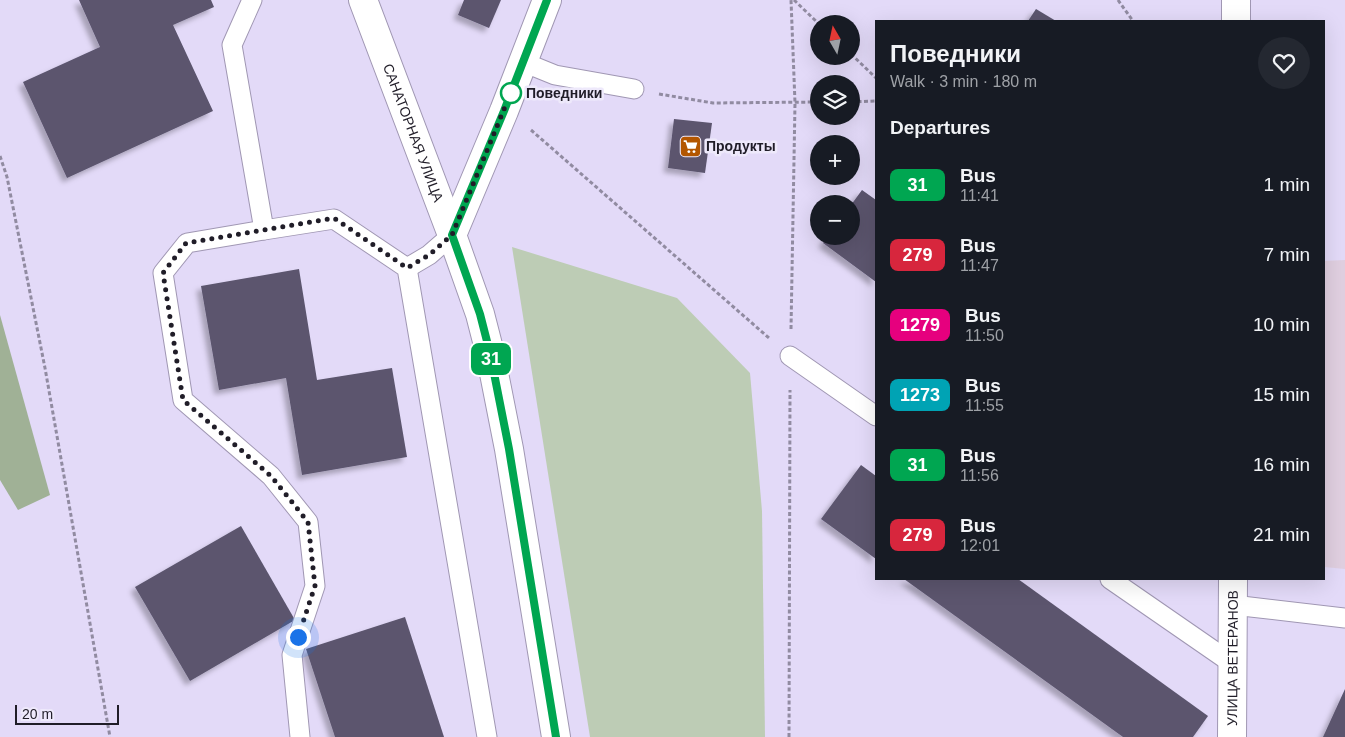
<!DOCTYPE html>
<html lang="en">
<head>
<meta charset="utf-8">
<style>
  body { margin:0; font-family:Arial,sans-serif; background:#242831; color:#f1f3f6; height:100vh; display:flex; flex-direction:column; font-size:19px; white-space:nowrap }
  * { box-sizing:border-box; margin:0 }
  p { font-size:16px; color:#9ea1a6 }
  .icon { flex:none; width:28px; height:28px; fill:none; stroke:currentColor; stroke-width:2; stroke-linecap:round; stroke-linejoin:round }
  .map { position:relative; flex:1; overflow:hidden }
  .panel { position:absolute; left:875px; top:20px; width:450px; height:560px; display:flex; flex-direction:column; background:#171b24; border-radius:0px; box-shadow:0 5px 20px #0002 }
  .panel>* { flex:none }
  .badge { padding:0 10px; border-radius:8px; font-size:18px; line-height:32px }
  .needle { width:32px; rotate:351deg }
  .tools { position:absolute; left:810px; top:15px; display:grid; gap:10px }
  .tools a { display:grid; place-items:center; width:50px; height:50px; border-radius:50%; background:#171b24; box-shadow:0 5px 20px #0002; font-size:25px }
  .scale { position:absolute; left:15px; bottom:12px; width:104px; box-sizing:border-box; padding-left:5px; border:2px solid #201d28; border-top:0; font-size:14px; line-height:18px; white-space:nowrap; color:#201d28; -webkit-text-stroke:4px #eee9fb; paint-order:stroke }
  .you { position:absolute; width:25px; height:25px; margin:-12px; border:4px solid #fff; border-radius:50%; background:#1a73e8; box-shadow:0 0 0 8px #1a73e833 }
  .map>.badge { position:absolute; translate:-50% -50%; box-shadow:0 0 0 2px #fff }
  h2 { padding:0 15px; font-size:19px; line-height:45px }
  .round { display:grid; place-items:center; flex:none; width:52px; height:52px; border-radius:26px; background:#242831 }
  .summary { display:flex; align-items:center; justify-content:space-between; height:85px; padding:0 15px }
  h1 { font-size:24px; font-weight:600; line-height:38px }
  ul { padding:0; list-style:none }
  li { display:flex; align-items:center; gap:15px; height:70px; padding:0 15px }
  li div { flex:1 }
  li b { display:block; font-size:19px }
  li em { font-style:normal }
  li .badge { min-width:55px; font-weight:700; text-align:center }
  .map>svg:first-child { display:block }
  .industrial { fill:#e0cfe0 }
  .green { fill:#bdccb5 }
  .forest { fill:#a0b196 }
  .building { fill:#5b556e; filter:url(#shadow) }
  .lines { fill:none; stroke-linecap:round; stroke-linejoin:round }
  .service-casing { stroke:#a097b3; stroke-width:21 }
  .minor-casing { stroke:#a097b3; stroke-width:30 }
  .path { stroke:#918ba1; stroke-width:3; stroke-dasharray:4 2.5; stroke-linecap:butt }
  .service { stroke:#fff; stroke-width:19 }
  .minor { stroke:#fff; stroke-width:28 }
  .line-casing { stroke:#fff; stroke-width:11 }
  .line { stroke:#00a651; stroke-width:8 }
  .walk { stroke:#201d28; stroke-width:5; stroke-dasharray:0 9 }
  .stop-dot { fill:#fff; stroke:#00a651; stroke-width:2.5 }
  .labels { text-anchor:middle; stroke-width:5; stroke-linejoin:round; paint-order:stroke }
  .stop-label { font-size:14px; font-weight:bold; fill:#201d28; stroke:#eee9fb; text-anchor:start }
  .street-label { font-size:14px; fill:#201d28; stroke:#eee9fb }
  .poi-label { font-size:14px; font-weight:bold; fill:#201d28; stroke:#eee9fb; text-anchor:start }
</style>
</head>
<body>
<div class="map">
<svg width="1345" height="737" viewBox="0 0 1345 737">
  <defs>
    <filter id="shadow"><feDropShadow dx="-4.5" dy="4.5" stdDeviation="2.5" flood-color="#0004"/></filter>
  </defs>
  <rect width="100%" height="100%" fill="#e3daf8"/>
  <polygon class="industrial" points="1345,260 1345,569 1324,567 1324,261"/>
  <polygon class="green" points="512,247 677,298 750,373 762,511 765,737 590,737"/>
  <polygon class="forest" points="0,315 50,495 18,510 0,480"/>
  <g class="building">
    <polygon points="79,0 211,0 214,7 173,25 213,111 67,178 23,82 100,47"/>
    <polygon points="464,0 501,0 489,28 458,15"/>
    <polygon points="1036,9 1056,21 1028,21"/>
    <polygon points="674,119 712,123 705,173 668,168"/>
    <polygon points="862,190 876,200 876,282 823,243 828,236 851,236 851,205"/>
    <polygon points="299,269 317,380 392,368 407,457 302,475 286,378 219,390 201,286"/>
    <polygon points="861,465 876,476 876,559 821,519"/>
    <polygon points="241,526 295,620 190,681 135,587"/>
    <polygon points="904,579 1018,579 1208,716 1193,737 1123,737"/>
    <polygon points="405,617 444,737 335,737 306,649"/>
    <polygon points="1345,689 1345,737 1323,737"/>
  </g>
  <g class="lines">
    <defs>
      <g id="service">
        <polyline points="252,0 232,45 264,230 334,219 407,268 487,737"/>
        <polyline points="523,62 555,75 634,89"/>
        <polyline points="264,230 187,243 163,273 183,400 271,476 308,522 315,586 292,655 300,737"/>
        <polyline points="407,268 429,255 452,235"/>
        <polyline points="790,356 876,416"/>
        <polyline points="1110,579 1233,664"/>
        <polyline points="1233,605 1345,618"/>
      </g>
      <g id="minor">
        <path id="s1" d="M363 0 452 235 480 314 490 353 509 449 556 737"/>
        <polyline points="1236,21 1236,0"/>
        <polyline points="452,235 504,111 547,0"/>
        <path id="s2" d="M1232 737 1233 579"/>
      </g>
    </defs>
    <use href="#service" class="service-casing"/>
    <use href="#minor" class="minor-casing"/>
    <g class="path">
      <polyline points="794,0 819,24"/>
      <polyline points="1118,0 1133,21"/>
      <polyline points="851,54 876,78"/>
      <polyline points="659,94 713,103 819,102"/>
      <polyline points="851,102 876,101"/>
      <polyline points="531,130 769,338"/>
      <polyline points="0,156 7,177 45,368 110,737"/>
      <polyline points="791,329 795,103 791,0"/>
      <polyline points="789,737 790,390"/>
    </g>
    <use href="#service" class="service"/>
    <use href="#minor" class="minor"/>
  </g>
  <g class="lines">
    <defs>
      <polyline id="line" points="547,0 504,111 452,235 480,314 490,353 509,449 556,737"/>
    </defs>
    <use href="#line" class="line-casing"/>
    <use href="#line" class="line"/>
    <polyline class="walk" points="298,637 315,586 308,522 271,476 183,400 163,273 186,243 334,218 407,268 429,255 452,235 512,90 511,93"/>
  </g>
  <defs>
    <symbol id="supermarket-square" viewBox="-11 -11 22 22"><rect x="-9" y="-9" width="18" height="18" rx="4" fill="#b35600" stroke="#eee9fb"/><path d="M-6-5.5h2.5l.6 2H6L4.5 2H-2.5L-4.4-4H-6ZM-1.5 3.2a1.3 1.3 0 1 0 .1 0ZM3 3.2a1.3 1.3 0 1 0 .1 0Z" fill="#fff"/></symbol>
  </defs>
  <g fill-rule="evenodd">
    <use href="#supermarket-square" x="678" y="134" width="25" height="25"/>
  </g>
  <circle class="stop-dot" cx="511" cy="93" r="10"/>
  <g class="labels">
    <g class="stop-label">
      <text x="526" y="98">Поведники</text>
    </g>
    <g class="street-label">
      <text dy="5" stroke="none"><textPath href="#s1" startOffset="142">САНАТОРНАЯ УЛИЦА</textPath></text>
      <text dy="5" stroke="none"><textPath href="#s2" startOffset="79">УЛИЦА ВЕТЕРАНОВ</textPath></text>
    </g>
    <g class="poi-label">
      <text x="706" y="151">Продукты</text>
    </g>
  </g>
</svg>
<div class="tools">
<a><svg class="needle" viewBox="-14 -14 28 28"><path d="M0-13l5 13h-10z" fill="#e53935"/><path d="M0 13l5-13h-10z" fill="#9ea1a6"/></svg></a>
<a><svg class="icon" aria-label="layers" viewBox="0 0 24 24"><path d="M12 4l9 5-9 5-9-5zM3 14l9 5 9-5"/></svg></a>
<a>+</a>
<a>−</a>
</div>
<div class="scale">20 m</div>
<div class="you" style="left:298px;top:637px"></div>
<b class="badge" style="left:491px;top:359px;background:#00a651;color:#fff">31</b>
<section class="panel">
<div class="summary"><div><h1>Поведники</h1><p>Walk · 3 min · 180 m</p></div><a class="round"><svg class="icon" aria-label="heart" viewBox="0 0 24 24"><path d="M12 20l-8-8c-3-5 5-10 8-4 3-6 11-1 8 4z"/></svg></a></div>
<h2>Departures</h2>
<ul>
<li><span class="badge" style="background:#00a651;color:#fff">31</span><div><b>Bus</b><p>11:41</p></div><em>1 min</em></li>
<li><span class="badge" style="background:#d7263d;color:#fff">279</span><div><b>Bus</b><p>11:47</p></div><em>7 min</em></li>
<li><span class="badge" style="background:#e6007e;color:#fff">1279</span><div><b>Bus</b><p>11:50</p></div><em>10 min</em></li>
<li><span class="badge" style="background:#00a3b4;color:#fff">1273</span><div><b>Bus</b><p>11:55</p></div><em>15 min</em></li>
<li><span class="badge" style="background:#00a651;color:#fff">31</span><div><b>Bus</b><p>11:56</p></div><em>16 min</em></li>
<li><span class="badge" style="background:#d7263d;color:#fff">279</span><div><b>Bus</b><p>12:01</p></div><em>21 min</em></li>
</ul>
</section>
</div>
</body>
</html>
